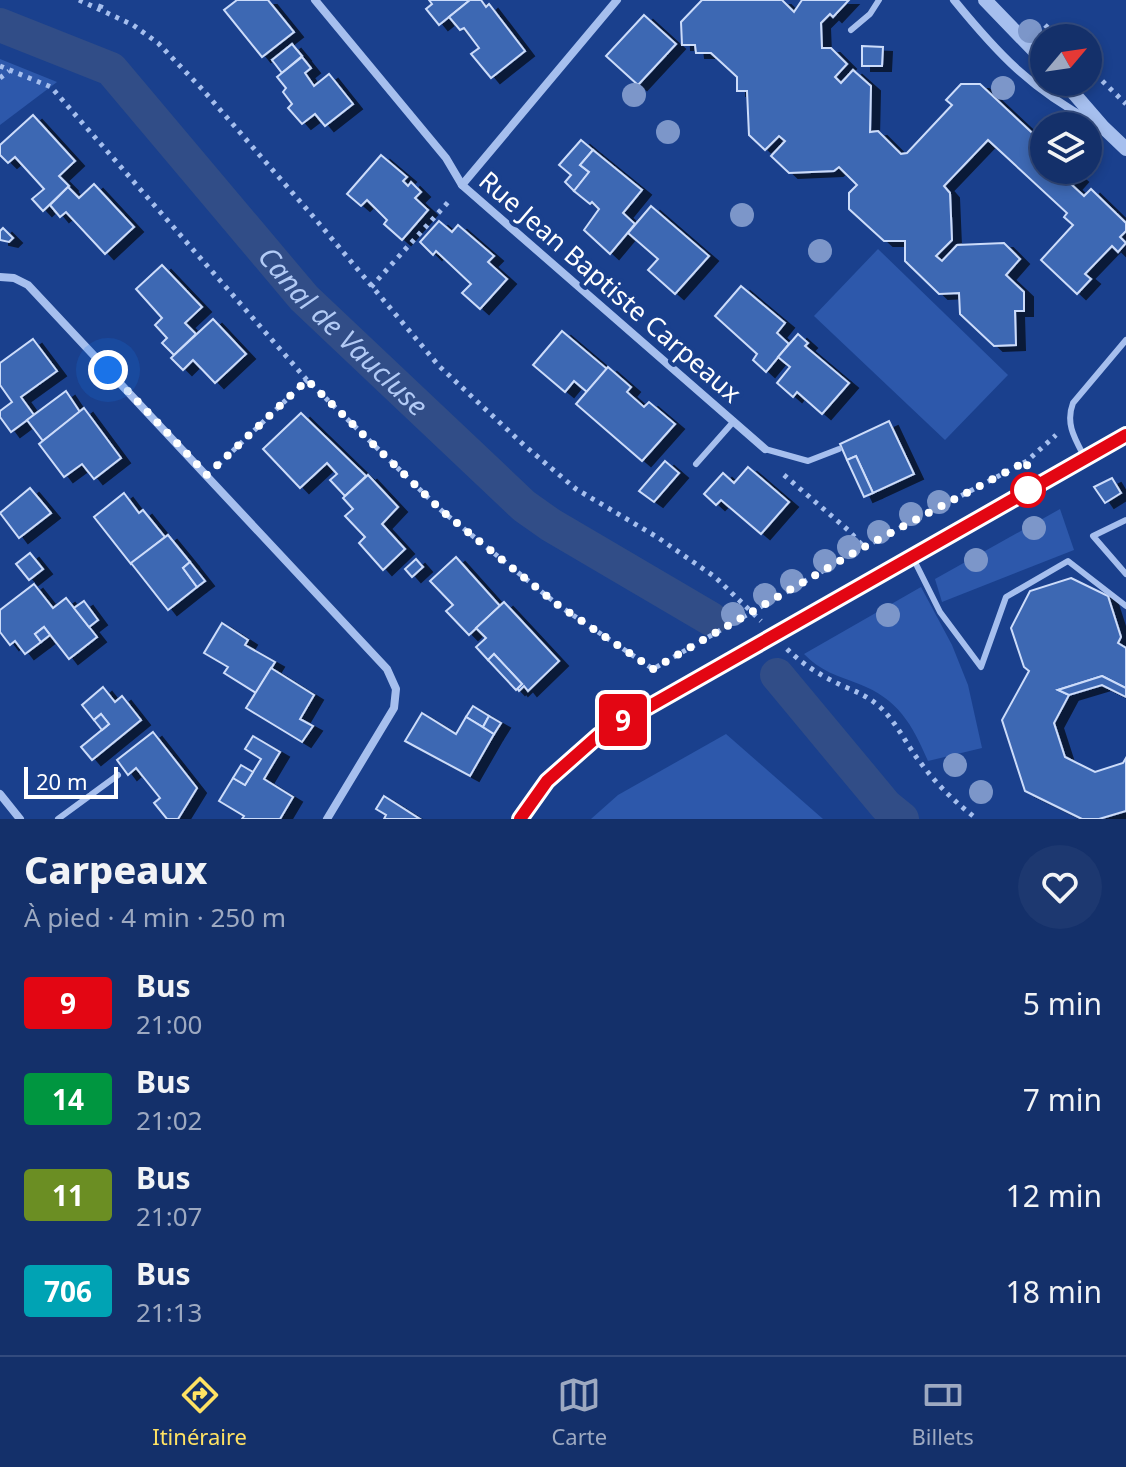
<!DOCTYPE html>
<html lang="fr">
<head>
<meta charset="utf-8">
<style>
  body { margin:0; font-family:"Noto Sans",sans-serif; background:#1d3870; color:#f1f3f6; height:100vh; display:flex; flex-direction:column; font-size:30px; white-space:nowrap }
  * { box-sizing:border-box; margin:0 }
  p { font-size:26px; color:#9da9c1 }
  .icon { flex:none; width:44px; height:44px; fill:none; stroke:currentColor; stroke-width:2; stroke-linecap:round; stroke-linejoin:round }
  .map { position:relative; height:819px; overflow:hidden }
  .details { display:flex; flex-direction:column; background:#14306a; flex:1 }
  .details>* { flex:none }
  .badge { padding:0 16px; border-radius:6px; font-size:28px; line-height:52px }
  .needle { width:52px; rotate:61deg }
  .tools { position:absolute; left:1030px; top:24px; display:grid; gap:16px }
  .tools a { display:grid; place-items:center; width:72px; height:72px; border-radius:50%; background:#14306a; box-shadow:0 4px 12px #0003,0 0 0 2px #334b7e; font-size:40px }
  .scale { position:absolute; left:24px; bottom:20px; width:94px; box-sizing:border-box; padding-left:8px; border:4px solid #fff; border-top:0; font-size:22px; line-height:28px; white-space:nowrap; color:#fff; -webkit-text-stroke:6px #1a408d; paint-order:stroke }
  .you { position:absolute; width:40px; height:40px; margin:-20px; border:6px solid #fff; border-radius:50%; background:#1a73e8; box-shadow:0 0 0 12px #1a73e833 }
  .map>.badge { position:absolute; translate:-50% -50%; box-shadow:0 0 0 4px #fff }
  .round { display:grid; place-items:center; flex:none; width:84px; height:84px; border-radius:42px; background:#1d3870 }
  .summary { display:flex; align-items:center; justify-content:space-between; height:136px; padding:0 24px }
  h1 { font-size:38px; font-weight:800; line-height:60px }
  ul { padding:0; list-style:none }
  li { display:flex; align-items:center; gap:24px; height:96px; padding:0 24px }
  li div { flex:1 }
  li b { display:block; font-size:30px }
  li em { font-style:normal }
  li .badge { min-width:88px; font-weight:700; text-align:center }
  .tabs { display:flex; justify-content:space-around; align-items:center; height:112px; border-top:2px solid #334b7e; background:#14306a; font-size:22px; color:#9da9c1 }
  .tabs a { display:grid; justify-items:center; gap:4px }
  .tabs .current { color:#ffe263 }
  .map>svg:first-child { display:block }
  .green { fill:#2d58ab }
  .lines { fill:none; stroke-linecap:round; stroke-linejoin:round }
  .canal { stroke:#314d87; stroke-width:34 }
  .building { fill:#3e67b3; stroke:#ccdcfa; stroke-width:2; filter:url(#shadow) }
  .path { stroke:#a6bfee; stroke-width:5; stroke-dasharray:4 6; stroke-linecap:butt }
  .service { stroke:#a6bfee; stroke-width:6 }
  .minor { stroke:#a6bfee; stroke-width:8 }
  .tertiary { stroke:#a6bfee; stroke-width:14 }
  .tree { fill:#7c96c9 }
  .line-casing { stroke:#fff; stroke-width:18 }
  .line { stroke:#e30613; stroke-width:12 }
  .walk { stroke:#fff; stroke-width:8; stroke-dasharray:0 14.4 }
  .stop-dot { fill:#fff; stroke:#e30613; stroke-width:4 }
  .labels { text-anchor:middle; stroke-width:8; stroke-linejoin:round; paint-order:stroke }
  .street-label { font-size:26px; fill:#fff; stroke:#1a408d }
  .water-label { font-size:28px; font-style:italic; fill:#b2caf5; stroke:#1a408d }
</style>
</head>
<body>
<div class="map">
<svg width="1126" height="819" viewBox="0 0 1126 819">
  <defs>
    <filter id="shadow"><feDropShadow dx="9" dy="5" stdDeviation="0" flood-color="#0009"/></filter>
  </defs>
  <rect width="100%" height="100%" fill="#1a408d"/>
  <g class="green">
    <polygon points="0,59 57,82 0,125"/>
    <polygon points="878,249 1008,375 945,440 814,316"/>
    <polygon points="1060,509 1074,550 942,602 935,579"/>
    <path d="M921 587 952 645 968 685 982 748 928 761C912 724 898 699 859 684 838 676 820 671 804 654Z"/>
    <polygon points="726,734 823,819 591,819 618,795"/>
  </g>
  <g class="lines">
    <g class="canal">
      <path id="s1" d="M0 25 111 69 304 298 524 506 551 525 711 619"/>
      <polyline points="777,675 886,806 902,819"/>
    </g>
  </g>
  <g class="building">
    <polygon points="237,0 268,0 294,32 262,57 224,10"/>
    <polygon points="429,0 470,0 439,25 426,9 432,4"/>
    <polygon points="470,0 481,0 486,7 489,4 525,51 491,78 471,54 479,48 464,28 460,30 449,17"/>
    <polygon points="702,0 782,0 794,12 802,0 849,0 833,17 830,14 821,23 822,48 831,48 847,64 835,77 841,83 853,70 871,86 870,132 878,131 901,154 907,153 952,105 946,100 961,84 980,84 1044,144 1044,170 1071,170 1079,177 1072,185 1084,196 1091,189 1126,223 1126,231 1120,237 1126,243 1118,252 1112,246 1085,274 1091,279 1077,294 1041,260 1073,225 1064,217 1067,213 988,140 944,186 950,193 952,240 936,256 942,261 957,245 1004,243 1020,259 1006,275 1024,292 1024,311 1015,311 1016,345 994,346 960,314 959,293 939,294 905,261 905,241 884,241 849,209 849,193 857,185 839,167 834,171 789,173 771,156 785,141 779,136 765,150 749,135 747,91 737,91 737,77 711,53 696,53 695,45 682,45 681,22"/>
    <polygon points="644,15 676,44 638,85 606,56"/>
    <polygon points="292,44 302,56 282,73 272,60"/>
    <polygon points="862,46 883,47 882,66 862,66"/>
    <polygon points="302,57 311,68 305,73 314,86 329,74 353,104 325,126 315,114 302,124 288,108 292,104 283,92 286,88 277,77"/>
    <polygon points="33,115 75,161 59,176 69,186 43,211 32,199 44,189 15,157 8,163 0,155 0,145"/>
    <polygon points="581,140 593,150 580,165 589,172 574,191 565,182 571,175 559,165"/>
    <polygon points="593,150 642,190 623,213 635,224 610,254 584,230 599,209 592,202 590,204 574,191 589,172 580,165"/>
    <polygon points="381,155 407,177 403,181 408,186 411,182 421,192 415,198 428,210 402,240 384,224 387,220 367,200 361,206 347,194"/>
    <polygon points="94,184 134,227 105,254 66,212 60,217 50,205 68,187 79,198"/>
    <polygon points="651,206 709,256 675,294 648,270 658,259 628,233"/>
    <polygon points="439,221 452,232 458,225 494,256 488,262 507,279 480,309 462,293 471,284 436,251 433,255 420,242"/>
    <polygon points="3,228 13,238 9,242 0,240 0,231"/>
    <polygon points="162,265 202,307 185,323 196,334 174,355 162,343 167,338 155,325 162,318 136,289"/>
    <polygon points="741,286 785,323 777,333 789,344 766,372 753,360 757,354 715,316"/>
    <polygon points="213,319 246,354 215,383 193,360 183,370 171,358"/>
    <polygon points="562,331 607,369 587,392 574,381 565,392 533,365"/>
    <polygon points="798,334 808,343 805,346 849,383 822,414 797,392 793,397 777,383 790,367 778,357"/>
    <polygon points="33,339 57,371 21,397 34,415 11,432 0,417 0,411 12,402 0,385 0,363"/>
    <polygon points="608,367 631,387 627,392 644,407 649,402 675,424 642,461 576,404"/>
    <polygon points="66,391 80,412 43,441 27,420"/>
    <polygon points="84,408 121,458 94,479 82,464 64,477 39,444"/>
    <polygon points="301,413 366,476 345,496 330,480 337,474 327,463 300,488 263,449"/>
    <polygon points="889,421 914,474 873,493 856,456 847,460 840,444"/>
    <polygon points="856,456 873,493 864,497 847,460"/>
    <polygon points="665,461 679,473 654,502 639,491"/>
    <polygon points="748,467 789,502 761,534 721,500 716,505 704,494 723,473 734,483"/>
    <polygon points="368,475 398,507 382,524 405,549 383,570 359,543 365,537 345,516 353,509 343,498"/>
    <polygon points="1112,478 1121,493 1105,503 1094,487"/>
    <polygon points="30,488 51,513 19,538 0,513"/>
    <polygon points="124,493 139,513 143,510 165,537 131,564 94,517"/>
    <polygon points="168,535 190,562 183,568 197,587 168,610 131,563"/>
    <polygon points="30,553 43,569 29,580 16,564"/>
    <polygon points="456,557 500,606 469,635 446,611 453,605 430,581"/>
    <polygon points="416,559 423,567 412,577 405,569"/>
    <polygon points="190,562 205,581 197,587 183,568"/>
    <polygon points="1071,578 1108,596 1121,637 1118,643 1126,648 1126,688 1102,676 1058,690 1069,695 1054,723 1065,757 1095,772 1123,763 1126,758 1126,811 1099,819 1082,819 1025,791 1002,720 1029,671 1024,667 1011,628 1030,591"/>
    <polygon points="34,584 53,608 66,598 97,637 69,659 44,627 35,634 41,642 25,654 15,641 10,645 0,632 0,610"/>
    <polygon points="84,601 98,620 89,627 74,608"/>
    <polygon points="504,602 559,661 528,691 524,686 519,691 517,688 522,684 494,654 488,660 476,647 486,638 476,628"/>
    <polygon points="222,623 248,640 245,645 275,662 256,693 224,673 228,667 204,653"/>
    <polygon points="44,627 50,635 41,642 35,634"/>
    <polygon points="494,654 522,684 516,690 488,660"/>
    <polygon points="271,668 314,695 300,719 313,726 302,742 246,708"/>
    <polygon points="1102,676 1126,688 1126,697 1102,685 1069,695 1058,690"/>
    <polygon points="103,687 115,702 122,696 141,720 92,760 81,747 109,724 101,714 94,720 82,705"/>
    <polygon points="473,706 489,716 483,727 466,717"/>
    <polygon points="422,713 456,734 466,717 494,734 470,776 405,741"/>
    <polygon points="101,714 109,724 102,730 94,720"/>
    <polygon points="489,716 501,723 494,734 483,727"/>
    <polygon points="153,732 197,788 178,819 167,819 154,803 160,798 136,768 128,775 117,760"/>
    <polygon points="253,736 280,752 264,779 293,797 280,819 242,819 244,816 219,801 233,778 245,785 261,759 245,749"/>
    <polygon points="241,765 253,772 245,785 233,778"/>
    <polygon points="384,796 420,819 384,819 386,815 376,809"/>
  </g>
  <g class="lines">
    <g class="path">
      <polyline points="79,0 133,25 158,43 203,90 317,221 439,366 525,446 576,489 657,537 715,577 761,621"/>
      <polyline points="100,8 103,0"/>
      <polyline points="1045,25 1058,38"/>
      <polyline points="0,66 51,87 307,380 442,511 558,605 653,669 864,547 1027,461 1056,435"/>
      <polyline points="1088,67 1126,104"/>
      <polyline points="0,78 9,71"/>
      <polyline points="371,287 451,199"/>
      <polyline points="218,465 307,380"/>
      <polyline points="784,475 848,530 864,547"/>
      <path d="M787 649C802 664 823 677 843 686 857 692 869 697 880 707 897 723 906 744 920 762 936 784 956 803 977 819"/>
    </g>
    <g class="service">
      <polyline points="851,30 870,14 879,0"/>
      <polyline points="765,449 808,461 839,449"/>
      <path d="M1085 458C1075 439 1065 424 1073 403L1126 340"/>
      <polyline points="696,464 734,421"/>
      <polyline points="1126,520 1093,536 1126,574"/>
      <polyline points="912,556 940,612 981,667 1006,597 1068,561 1126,606"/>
      <polyline points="58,819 118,775"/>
    </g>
    <g class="minor">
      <polyline points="315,0 446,158 462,185 765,449"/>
      <path d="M954 0C998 54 1031 89 1093 122"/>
      <polyline points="462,185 617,0"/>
      <polyline points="0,277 14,278 28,285 387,669 396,689 394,708 327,819"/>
      <polyline points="0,794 20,819"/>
      <polyline points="520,819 547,781 599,735 773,634 1126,437"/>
    </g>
    <g class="tertiary">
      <polyline points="985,0 1044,61"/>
      <polyline points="1064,82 1103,127 1126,149"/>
    </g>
  </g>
  <g class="tree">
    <circle cx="1030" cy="31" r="12"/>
    <circle cx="1003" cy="88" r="12"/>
    <circle cx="634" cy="95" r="12"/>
    <circle cx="668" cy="132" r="12"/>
    <circle cx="742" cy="215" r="12"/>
    <circle cx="820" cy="251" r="12"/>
    <circle cx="939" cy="502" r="12"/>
    <circle cx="911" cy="514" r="12"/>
    <circle cx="1034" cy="528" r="12"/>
    <circle cx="879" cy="532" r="12"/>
    <circle cx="849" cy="547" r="12"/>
    <circle cx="976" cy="560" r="12"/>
    <circle cx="825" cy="561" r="12"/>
    <circle cx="792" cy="581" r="12"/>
    <circle cx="765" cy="595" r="12"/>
    <circle cx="733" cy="614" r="12"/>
    <circle cx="888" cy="615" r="12"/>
    <circle cx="955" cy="765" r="12"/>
    <circle cx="981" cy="792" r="12"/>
  </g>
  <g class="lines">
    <defs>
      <polyline id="line" points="520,819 547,781 599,735 1126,435"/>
    </defs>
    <use href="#line" class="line-casing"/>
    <use href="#line" class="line"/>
    <polyline class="walk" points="108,370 207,475 307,380 442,511 558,605 653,669 864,547 1027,461 1028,490"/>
  </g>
  <circle class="stop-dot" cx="1028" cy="490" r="16"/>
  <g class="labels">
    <g class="street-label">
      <text transform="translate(610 287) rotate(41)" y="9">Rue Jean Baptiste Carpeaux</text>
    </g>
    <g class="water-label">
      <text dy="10" stroke="none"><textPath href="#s1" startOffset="470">Canal de Vaucluse</textPath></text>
    </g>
  </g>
</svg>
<div class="tools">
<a><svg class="needle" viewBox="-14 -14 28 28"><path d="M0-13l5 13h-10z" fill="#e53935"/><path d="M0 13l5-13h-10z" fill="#9da9c1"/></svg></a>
<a><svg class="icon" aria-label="layers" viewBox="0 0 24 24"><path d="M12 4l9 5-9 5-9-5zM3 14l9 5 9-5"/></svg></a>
</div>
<div class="scale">20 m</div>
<div class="you" style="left:108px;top:370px"></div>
<b class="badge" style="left:623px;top:720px;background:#e30613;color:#fff">9</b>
</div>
<section class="details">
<div class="summary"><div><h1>Carpeaux</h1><p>À pied · 4 min · 250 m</p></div><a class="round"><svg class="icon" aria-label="heart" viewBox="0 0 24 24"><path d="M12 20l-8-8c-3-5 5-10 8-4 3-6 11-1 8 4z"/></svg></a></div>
<ul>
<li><span class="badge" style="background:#e30613;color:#fff">9</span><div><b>Bus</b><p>21:00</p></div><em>5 min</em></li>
<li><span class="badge" style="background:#009640;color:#fff">14</span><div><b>Bus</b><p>21:02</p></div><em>7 min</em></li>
<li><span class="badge" style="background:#6b8e23;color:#fff">11</span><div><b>Bus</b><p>21:07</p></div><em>12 min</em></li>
<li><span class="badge" style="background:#00a3b4;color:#fff">706</span><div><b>Bus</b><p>21:13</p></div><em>18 min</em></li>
</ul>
</section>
<nav class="tabs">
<a class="current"><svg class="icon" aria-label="directions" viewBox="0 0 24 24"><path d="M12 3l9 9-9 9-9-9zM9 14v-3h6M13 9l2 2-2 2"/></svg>Itinéraire</a>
<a><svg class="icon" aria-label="map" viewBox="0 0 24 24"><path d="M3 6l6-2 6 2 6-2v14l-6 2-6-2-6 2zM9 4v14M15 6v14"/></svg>Carte</a>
<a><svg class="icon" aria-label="tickets" viewBox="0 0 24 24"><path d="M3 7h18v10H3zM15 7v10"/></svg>Billets</a>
</nav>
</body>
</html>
